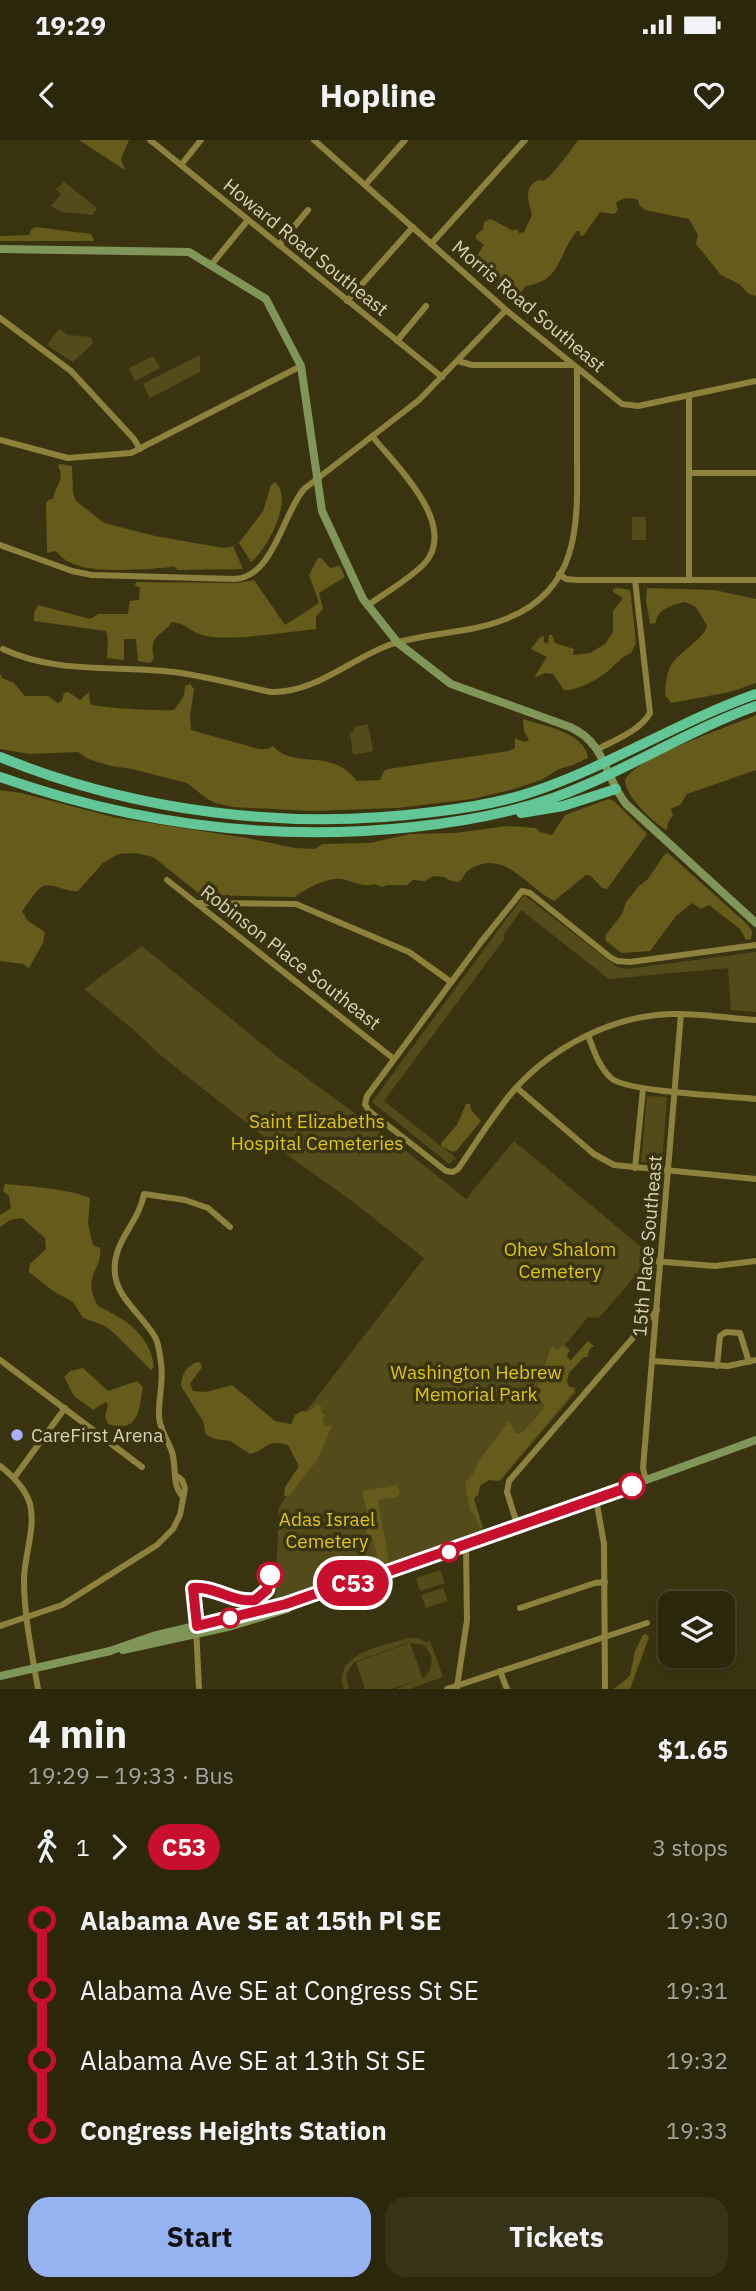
<!DOCTYPE html>
<html lang="en">
<head>
<meta charset="utf-8">
<style>
  body { margin:0; font-family:"IBM Plex Sans",sans-serif; background:#373319; color:#f1f3f6; height:100vh; display:flex; flex-direction:column; font-size:26px; white-space:nowrap }
  * { box-sizing:border-box; margin:0 }
  p { font-size:23px; color:#a6a59d }
  .icon { flex:none; width:38px; height:38px; fill:none; stroke:currentColor; stroke-width:2; stroke-linecap:round; stroke-linejoin:round }
  .map { position:relative; height:1549px; overflow:hidden }
  .sheet { display:flex; flex-direction:column; background:#2b270b; flex:1 }
  .sheet>* { flex:none }
  .badge { padding:0 14px; border-radius:23px; font-size:24px; line-height:46px }
  .fabs { position:absolute; left:658px; top:1451px; display:grid; gap:14px }
  .fabs a { display:grid; place-items:center; width:77px; height:77px; border-radius:14px; background:#2b270b; box-shadow:0 2px 5px #0004,0 0 0 2px #47442c; font-size:35px }
  .map>.badge { position:absolute; translate:-50% -50%; box-shadow:0 0 0 4px #fff }
  .legs { display:flex; align-items:center; gap:10px; height:77px; padding:0 28px; font-size:23px }
  .legs p { margin-inline-start:auto }
  .overview { display:flex; align-items:center; justify-content:space-between; height:119px; padding:0 28px }
  h1 { font-size:38px; font-weight:800; line-height:52px }
  .button { display:flex; gap:14px; margin-top:auto; padding:14px 28px }
  .button a { flex:1; height:80px; border-radius:21px; background:#95b2f1; color:#111; font-size:28px; font-weight:800; line-height:80px; text-align:center }
  .button a+a { background:#373319; color:#f1f3f6 }
  ul { padding:0 28px; list-style:none }
  li { display:flex; align-items:center; gap:24px; height:70px; font-size:26px }
  li i { display:grid; place-items:center; width:10px; height:100%; margin:0 9px; background:currentColor }
  li i::after { content:''; width:18px; height:18px; margin:-9px; border:5px solid; border-radius:50%; background:#2b270b }
  li p { margin-inline-start:auto }
  li:first-child i { background:linear-gradient(#0000 50%,currentColor 0) }
  li:last-child i { background:linear-gradient(currentColor 50%,#0000 0) }
  .status { display:flex; justify-content:space-between; align-items:center; height:49px; padding:0 35px; background:#2b270b; direction:ltr }
  .status svg { height:19px; fill:currentColor }
  header { display:flex; justify-content:space-between; align-items:center; height:91px; padding:0 28px; background:#2b270b; font-size:32px; font-weight:800 }
  .map>svg:first-child { display:block }
  .green { fill:#534b1a; fill-rule:evenodd }
  .forest { fill:#655b1b }
  .lines { fill:none; stroke-linecap:round; stroke-linejoin:round }
  .street { stroke:#8d823d; stroke-width:6 }
  .secondary { stroke:#809658; stroke-width:8 }
  .highway { stroke:#63c696; stroke-width:10 }
  .line-1-casing { stroke:#fff; stroke-width:16 }
  .line-1 { stroke:#c8102e; stroke-width:10 }
  .poi-dot { fill:#aaaffb; stroke:#39340f; stroke-width:2.5 }
  .stop-1-dot { fill:#fff; stroke:#c8102e; stroke-width:3.5 }
  .labels { text-anchor:middle; stroke-width:7; stroke-linejoin:round; paint-order:stroke }
  .street-label { font-size:19px; fill:#d8d4b2; stroke:#39340f }
  .park-label { font-size:19px; fill:#dec712; stroke:#39340f }
  .poi-label { font-size:19px; fill:#d8d4b2; stroke:#39340f; text-anchor:start }
</style>
</head>
<body>
<div class="status"><b>19:29</b><svg viewBox="0 0 49 12"><path d="M0 12V9h3v3zM5 12V6h3v6zM10 12V3h3v9zM15 12V0h3v12zM26 1h20v11H26zM47 4h2v5h-2z"/></svg></div>
<header><svg class="icon" aria-label="back" viewBox="0 0 24 24"><path d="M15 5l-7 7 7 7"/></svg>Hopline<svg class="icon" aria-label="heart" viewBox="0 0 24 24"><path d="M12 20l-8-8c-3-5 5-10 8-4 3-6 11-1 8 4z"/></svg></header>
<div class="map">
<svg width="756" height="1549" viewBox="0 0 756 1549">
  <rect width="100%" height="100%" fill="#39340f"/>
  <g class="green">
    <polygon points="64,42 97,68 93,75 62,72 51,66 61,54 56,49"/>
    <polygon points="59,189 68,195 91,197 93,203 73,222 47,205"/>
    <polygon points="200,215 200,232 150,258 143,244"/>
    <polygon points="153,216 160,228 135,241 129,228"/>
    <rect x="632" y="377" width="14" height="23"/>
    <polygon points="368,584 373,611 353,615 350,593 354,592 354,587"/>
    <polygon points="524,755 617,827 627,829 756,812 756,872 731,870 728,828 609,839 521,770 503,796 505,798 384,961 456,1018 449,1024 372,962"/>
    <polygon points="142,806 278,917 401,1007 466,1059 514,1001 652,1116 599,1178 588,1177 565,1205 570,1210 567,1217 572,1221 559,1237 576,1252 500,1341 495,1337 473,1345 471,1351 484,1390 275,1462 279,1368 324,1291 304,1274 424,1118 348,1058 294,1020 160,915 135,891 84,849"/>
    <polygon points="647,956 667,957 662,1024 641,1022"/>
    <polygon points="440,1430 445,1443 420,1451 416,1438"/>
    <polygon points="443,1448 448,1461 426,1468 421,1455"/>
    <path d="M408 1498H417L425 1502 430 1501 443 1537 409 1549H396L421 1539 391 1549H365L356 1522 409 1503H407L354 1522 346 1534 349 1549H344C332 1513 383 1506 408 1498ZM410 1503 423 1505C435 1516 434 1528 423 1539Z"/>
  </g>
  <g class="forest">
    <polygon points="79,0 129,0 121,19 125,30"/>
    <path d="M578 0H756V156L749 154 739 144 721 135 696 104 698 95 689 79 645 70 639 65 638 60C631 57 621 58 616 63L618 70 614 74 600 72 584 95 580 96V91H577C558 113 562 141 526 146L520 153C504 155 505 145 496 135L476 127 474 120 484 105 476 99V95L483 89 484 82 491 79 513 91 517 89 519 93 524 92 532 75C529 63 522 46 539 40 541 40 543 41 545 40 553 35 572 9 578 0Z"/>
    <polygon points="35,87 91,94 94,101 0,101 0,96 29,95 31,90"/>
    <path d="M59 324 72 326 73 353 76 361 104 383 155 396 224 408 233 406 243 429 178 430 173 426C165 429 160 427 152 429 123 429 74 436 56 411L47 413 46 363 48 360 53 359C54 348 66 338 58 327Z"/>
    <path d="M275 342C295 359 266 411 251 422L239 403 263 371 271 345Z"/>
    <path d="M318 418H321L330 428 340 426 345 437 319 453 323 469 316 476V489C286 492 234 501 206 496 189 493 190 484 172 482 162 496 148 495 154 518L150 523 138 521 136 499H124V520L107 518 108 499 106 491 34 481V473L38 465 90 479 98 474H128L130 461 139 460 140 447 135 446 136 442 238 443 254 440 285 485 319 463 309 435Z"/>
    <path d="M618 448 630 450 631 456 636 503 631 513C623 516 616 524 609 530 601 538 574 552 564 550L553 534 545 533 534 538 547 517 531 509 539 498 544 496V502L548 504 549 495H552L555 503 574 509 573 515 590 513 605 504 613 492V471L623 458 613 452V449Z"/>
    <path d="M647 448 714 450 756 459V543L730 552 671 563 665 555C666 545 666 536 670 527 677 513 704 499 707 486L696 467 685 462C673 465 656 469 656 483L650 484 646 461Z"/>
    <path d="M0 533 2 538 14 543 25 556H48L58 563 62 560 64 553 68 552 80 560 89 552 90 564C98 568 164 571 174 570L184 556 185 546 190 544 194 549 190 576 191 590 259 609H268L273 606C296 631 329 606 357 641L380 640 384 631 388 629 509 611 515 608V598L524 602 529 600 524 591 523 579C543 586 585 592 588 618L573 625 559 629 541 640 514 649 472 659 397 668 312 671 233 667 215 663 206 658 187 643 132 629 111 626 88 619 78 612 29 614 0 609Z"/>
    <path d="M756 575V630L687 654 681 664 671 669 673 675 668 683 667 690C654 684 625 656 625 640 635 617 730 587 756 575Z"/>
    <path d="M0 650 21 653 117 678 247 698 295 708 315 709 323 704 370 703 410 694 455 693 508 686 536 688 540 692 552 695 565 675 609 659 614 661 647 694 607 749 602 748 591 736 586 735 554 761C526 747 504 707 469 730 463 733 465 738 459 742L451 741 444 737 433 736 425 741 413 740 407 745H387L382 747 375 744C363 748 353 741 342 739 328 737 305 749 295 757L201 755 153 717 136 713 118 714 103 723 78 751C66 753 50 740 40 748 33 754 28 764 22 771L28 781 45 792 43 803 29 828 23 824 0 821Z"/>
    <polygon points="668,713 748,785 752,791 751,799 746,800 740,789 709,765 701,769 692,763 676,776 650,811 622,813 606,801 605,796 622,774 626,762 639,746 648,739 664,715"/>
    <polygon points="466,964 470,964 471,970 481,981 457,1010 453,1012 441,1006 441,1003 457,985"/>
    <path d="M5 1044C27 1046 71 1049 90 1058L88 1084 93 1105 100 1108C103 1129 81 1136 98 1166 125 1179 150 1194 154 1227L151 1230 114 1193 103 1185 83 1178 73 1162 53 1151 29 1132 30 1124 46 1109 45 1098 22 1078 10 1080 0 1087V1075L11 1068 9 1056 3 1051Z"/>
    <polygon points="588,1201 594,1206 590,1209 587,1217 584,1217 569,1233 567,1241 569,1247 576,1248 575,1250 499,1341 489,1340 480,1346 478,1355 474,1358 482,1387 480,1389 475,1375 470,1371 465,1343 473,1334 480,1319 509,1281 516,1294 523,1292 545,1267 542,1262 526,1262 541,1240 551,1206 557,1210 563,1205 569,1211 566,1215 570,1221"/>
    <path d="M200 1222 202 1227 190 1244 193 1251 206 1252 232 1245 275 1281 291 1284 295 1275 302 1271 308 1272 317 1264 321 1266 322 1273 326 1275 322 1279 323 1283 327 1286 333 1284 317 1320 290 1355 284 1356 285 1347 299 1326 288 1305C267 1298 265 1311 250 1314L230 1301 215 1299 206 1295 203 1281 181 1246C181 1235 188 1223 200 1222Z"/>
    <path d="M83 1228 108 1251 137 1241 143 1247C139 1270 139 1294 108 1284L105 1277 108 1265 106 1262 93 1270 74 1256 64 1237 70 1231Z"/>
    <path d="M397 1345 400 1352 398 1357 378 1360 389 1422 380 1425C377 1415 374 1409 373 1398L367 1399 365 1396 369 1381 362 1351Z"/>
    <polygon points="643,1495 646,1494 649,1497 630,1549 614,1549 630,1536 635,1511"/>
  </g>
  <g class="lines">
    <g class="street">
      <polyline points="150,0 442,237"/>
      <polyline points="314,0 506,170 622,264 638,266 756,241"/>
      <polyline points="181,25 201,0"/>
      <polyline points="365,45 405,0"/>
      <polyline points="431,104 525,0"/>
      <polyline points="279,105 308,70"/>
      <polyline points="211,125 248,80"/>
      <polyline points="347,161 413,87"/>
      <polyline points="0,178 71,231 134,299 140,309"/>
      <polyline points="397,201 426,166"/>
      <polyline points="458,221 472,225 573,225"/>
      <polyline points="689,256 689,440"/>
      <polyline points="0,300 68,318 131,313 301,226"/>
      <polyline points="689,333 756,333"/>
      <path d="M0 405 72 431 92 435 235 439C274 436 282 375 304 349L419 260 506 170"/>
      <polyline points="559,434 566,439 576,440 756,440"/>
      <path d="M367 466C385 453 408 440 424 424 460 385 395 325 372 296"/>
      <path d="M3 509C53 533 111 526 164 531 200 534 236 545 271 552 315 553 349 520 389 505 426 492 467 494 503 480 579 452 578 387 577 319 577 289 577 259 577 229"/>
      <path d="M598 609C615 600 641 590 650 573L635 440"/>
      <polyline points="167,740 394,919"/>
      <polyline points="198,763 296,764 409,812 451,842"/>
      <path d="M756 805 630 822 617 821 610 817 530 753 522 751 481 802 367 956 365 964 368 970 446 1031 453 1032 458 1029C476 1003 493 975 514 950 552 907 612 876 670 874 699 873 728 878 756 880"/>
      <path d="M588 895C594 911 599 927 611 938 625 952 730 956 756 959"/>
      <polyline points="517,948 594,1014 614,1025 756,1039"/>
      <polyline points="635,1028 643,949"/>
      <polyline points="653,1121 715,1126 756,1121"/>
      <polyline points="0,1220 142,1327"/>
      <polyline points="652,1221 728,1226 756,1220"/>
      <polyline points="717,1226 720,1196 726,1192 740,1193 749,1222"/>
      <path d="M0 1326C13 1336 25 1348 30 1364 36 1388 24 1416 24 1440 24 1476 32 1513 38 1549"/>
      <polyline points="14,1338 65,1268"/>
      <polyline points="646,1341 643,1328 681,874"/>
      <path d="M183 1357C171 1344 177 1328 172 1312 168 1300 160 1290 159 1277 158 1259 164 1241 161 1223 160 1215 159 1204 155 1197 143 1176 117 1158 115 1134 111 1103 139 1083 144 1054L185 1060 208 1068 230 1087"/>
      <polyline points="596,1359 604,1404 605,1549"/>
      <polyline points="518,1387 507,1352 509,1341 657,1170"/>
      <polyline points="520,1468 595,1443 605,1442"/>
      <polyline points="0,1486 62,1465 157,1405 173,1389 180,1375 185,1348 182,1340 177,1336"/>
      <polyline points="196,1486 199,1549"/>
      <polyline points="500,1531 507,1549"/>
      <polyline points="457,1547 467,1480 466,1406"/>
      <polyline points="447,1549 647,1483"/>
    </g>
    <g class="secondary">
      <path d="M0 109 189 112 266 159 301 226 322 371 363 459 398 503 451 544 570 587C606 603 604 636 626 664L756 783"/>
      <polyline points="123,1510 232,1486 287,1469"/>
      <polyline points="107,1512 153,1496 286,1464 418,1423 756,1300"/>
      <polyline points="0,1536 110,1511"/>
    </g>
    <g class="highway">
      <path d="M0 617C135 672 289 691 433 672 467 668 500 663 532 652 610 626 679 581 756 554"/>
      <path d="M0 637C133 684 273 702 413 687 461 682 507 674 553 658 623 633 686 591 756 566"/>
      <polyline points="521,673 563,666 616,649"/>
    </g>
  </g>
  <g class="lines">
    <defs>
      <path id="line-1" d="M270 1435 267 1450 255 1460C233 1463 215 1446 193 1448L197 1486 286 1464 343 1444 358 1442 632 1346"/>
    </defs>
    <use href="#line-1" class="line-1-casing"/>
    <use href="#line-1" class="line-1"/>
  </g>
  <circle class="poi-dot" cx="17" cy="1295" r="7"/>
  <g class="stop-1-dot">
    <circle cx="632" cy="1346" r="12"/>
    <circle cx="449" cy="1412" r="9"/>
    <circle cx="270" cy="1435" r="12"/>
    <circle cx="230" cy="1478" r="9"/>
  </g>
  <g class="labels">
    <g class="street-label">
      <text transform="translate(306 107) rotate(39)" y="7">Howard Road Southeast</text>
      <text transform="translate(529 166) rotate(40)" y="7">Morris Road Southeast</text>
      <text transform="translate(291 817) rotate(38)" y="7">Robinson Place Southeast</text>
      <text transform="translate(647 1106) rotate(-85)" y="7">15th Place Southeast</text>
    </g>
    <g class="park-label">
      <text x="317" y="988">Saint Elizabeths<tspan x="317" dy="22">Hospital Cemeteries</tspan></text>
      <text x="560" y="1116">Ohev Shalom<tspan x="560" dy="22">Cemetery</tspan></text>
      <text x="476" y="1239">Washington Hebrew<tspan x="476" dy="22">Memorial Park</tspan></text>
      <text x="327" y="1386">Adas Israel<tspan x="327" dy="22">Cemetery</tspan></text>
    </g>
    <g class="poi-label">
      <text x="31" y="1302">CareFirst Arena</text>
    </g>
  </g>
</svg>
<div class="fabs">
<a><svg class="icon" aria-label="layers" viewBox="0 0 24 24"><path d="M12 4l9 5-9 5-9-5zM3 14l9 5 9-5"/></svg></a>
</div>
<b class="badge" style="left:353px;top:1443px;background:#c8102e;color:#fff">C53</b>
</div>
<section class="sheet">
<div class="overview"><div><h1>4 min</h1><p>19:29 – 19:33 · Bus</p></div><b>$1.65</b></div>
<div class="legs"><svg class="icon" aria-label="walk" viewBox="0 0 24 24"><circle cx="13" cy="4" r="2"/><path d="M13 8l-2 6 4 7M11 14l-3 7M7 12l3-4h3l4 4"/></svg>1<svg class="icon" aria-label="forward" viewBox="0 0 24 24"><path d="M9 5l7 7-7 7"/></svg><b class="badge" style="background:#c8102e;color:#fff">C53</b><p>3 stops</p></div>
<ul>
<li><i style="color:#c8102e"></i><b>Alabama Ave SE at 15th Pl SE</b><p>19:30</p></li>
<li><i style="color:#c8102e"></i><span>Alabama Ave SE at Congress St SE</span><p>19:31</p></li>
<li><i style="color:#c8102e"></i><span>Alabama Ave SE at 13th St SE</span><p>19:32</p></li>
<li><i style="color:#c8102e"></i><b>Congress Heights Station</b><p>19:33</p></li>
</ul>
<div class="button"><a>Start</a><a>Tickets</a></div>
</section>
</body>
</html>
